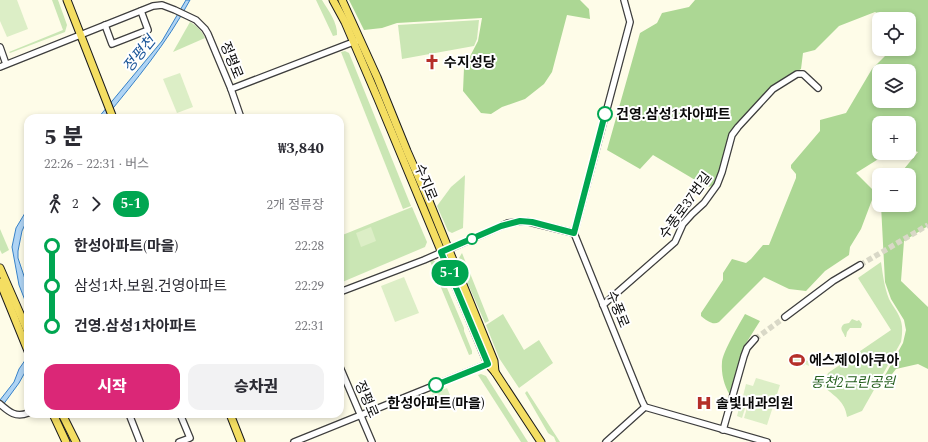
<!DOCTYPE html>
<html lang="ko">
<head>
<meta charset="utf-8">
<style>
  body { margin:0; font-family:Spectral,"Noto Sans KR",serif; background:#f2f2f3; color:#2b2b33; height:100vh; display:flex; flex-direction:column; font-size:15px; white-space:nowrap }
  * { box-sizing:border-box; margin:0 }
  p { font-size:13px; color:#7c7c81 }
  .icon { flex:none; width:22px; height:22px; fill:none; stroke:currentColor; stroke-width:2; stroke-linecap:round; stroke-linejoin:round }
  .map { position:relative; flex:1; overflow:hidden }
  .panel { position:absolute; left:24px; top:114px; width:320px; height:304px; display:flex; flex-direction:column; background:#fff; border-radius:12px; box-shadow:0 2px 6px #0003 }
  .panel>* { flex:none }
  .badge { padding:0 8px; border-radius:13px; font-size:14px; line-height:26px }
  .controls { position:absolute; left:872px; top:12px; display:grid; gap:8px }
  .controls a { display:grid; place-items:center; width:44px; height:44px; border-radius:8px; background:#fff; box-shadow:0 2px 6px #0003; font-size:20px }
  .map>.badge { position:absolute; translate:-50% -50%; box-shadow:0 0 0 2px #fff }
  .legs { display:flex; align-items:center; gap:6px; height:44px; padding:0 20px; font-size:13px }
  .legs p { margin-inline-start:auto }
  .headline { display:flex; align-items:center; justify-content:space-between; height:68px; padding:0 20px }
  h1 { font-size:22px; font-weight:800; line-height:30px }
  .button { display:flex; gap:8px; margin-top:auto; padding:8px 20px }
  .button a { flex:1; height:46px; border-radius:12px; background:#db2777; color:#fff; font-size:16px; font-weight:800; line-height:46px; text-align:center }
  .button a+a { background:#f2f2f3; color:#2b2b33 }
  ul { padding:0 20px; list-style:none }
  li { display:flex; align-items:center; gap:14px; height:40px; font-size:15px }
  li i { display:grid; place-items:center; width:6px; height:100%; margin:0 5px; background:currentColor }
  li i::after { content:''; width:10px; height:10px; margin:-5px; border:3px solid; border-radius:50%; background:#fff }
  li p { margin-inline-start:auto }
  li:first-child i { background:linear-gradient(#0000 50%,currentColor 0) }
  li:last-child i { background:linear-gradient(currentColor 50%,#0000 0) }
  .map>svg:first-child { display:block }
  .green { fill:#cae6b4 }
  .forest { fill:#acd794; fill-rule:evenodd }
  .pitch { fill:#dceec6 }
  .water { fill:#afd4f4; stroke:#3882c8 }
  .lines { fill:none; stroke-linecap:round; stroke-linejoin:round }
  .minor-tunnel { stroke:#d9d8c7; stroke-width:5.5; stroke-dasharray:5.5 3; stroke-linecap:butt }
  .minor-casing { stroke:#3d3d3d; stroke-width:8 }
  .major-casing { stroke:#1b1b1b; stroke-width:9 }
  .minor { stroke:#fff; stroke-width:5.5 }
  .major { stroke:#f4de62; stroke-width:7 }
  .line-1-casing { stroke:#fff; stroke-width:9 }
  .line-1 { stroke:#00a651; stroke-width:6 }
  .stop-1-dot { fill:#fff; stroke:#00a651; stroke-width:2 }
  .labels { text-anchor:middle; stroke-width:4; stroke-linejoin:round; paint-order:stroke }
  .street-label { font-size:14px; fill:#0a0a0a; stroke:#fff }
  .poi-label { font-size:14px; font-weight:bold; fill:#0a0a0a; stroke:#fff; text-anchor:start }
  .stop-label { font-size:14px; font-weight:bold; fill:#0a0a0a; stroke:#fff; text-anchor:start }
  .park-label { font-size:14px; font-style:italic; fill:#255f1e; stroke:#fff }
  .water-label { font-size:15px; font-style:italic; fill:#195497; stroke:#fff }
</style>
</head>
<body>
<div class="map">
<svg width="928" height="442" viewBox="0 0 928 442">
  <rect width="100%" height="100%" fill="#fefce8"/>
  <g class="green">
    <polygon points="52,0 58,0 67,25 65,32 10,53 9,52 63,30"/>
    <path d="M316 0H322C328 10 338 23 337 35L333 36Z"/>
    <polygon points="479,20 477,39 474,46 402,59 398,25"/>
    <path d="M190 22C197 26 202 31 205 38L173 52Z"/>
    <polygon points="345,51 349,53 411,206 403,209 341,52"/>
    <polygon points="465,175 463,228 452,233 448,231 437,206 451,187"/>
    <polygon points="412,207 427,242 425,247 340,283 340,236"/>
    <polygon points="0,229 9,250 2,254 0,250"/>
    <polygon points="462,253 489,321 485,323 465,277 465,272 459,258"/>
    <polygon points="433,260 436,262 464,328 464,331 472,351 472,354 469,355 430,261"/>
    <path d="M881 262C883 275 884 286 889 299 891 303 894 307 897 312 903 322 903 330 901 342L862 411 847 417C845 401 834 396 823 386L828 373 891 330 858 278Z"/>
    <polygon points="503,314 524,350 539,340 553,363 519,388 499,358 486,325"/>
    <path d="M852 319 857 321 859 320 862 324 861 328H850L847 332 846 337H845C844 332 838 329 844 324L849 323Z"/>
    <polygon points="481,374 486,376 528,442 521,442 478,375"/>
    <polygon points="527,391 560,442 556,442 554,437 548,433 525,393"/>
  </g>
  <g class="forest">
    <polygon points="349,0 580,0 589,9 590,19 567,15 552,72 544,84 525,99 502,107 491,114 481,113 463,91 464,68 478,41 482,18 397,23 382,28 364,30"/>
    <path d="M695 0H928V226L904 241 901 281 928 307V369L918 364 896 369 889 378 883 379 903 343 906 330 904 320 891 299 885 282 881 205H909V175H899L918 152 909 149V123H879V153H888L856 173 875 192 861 229 850 247 849 255 825 271 806 291 789 289 764 277 719 322C713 326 706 320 701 316V313L723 280V273L732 259 746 263 751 259 763 245H769L796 178V174L791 168V165L820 131V120L846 113 872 69 885 56 886 49H909V19H880L881 15 875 12 839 26 815 50 803 53 801 69 772 87 731 130 719 174 713 186 707 187 653 155 640 169 607 150 640 33 657 23 662 13 689 7ZM879 71H909V101H879Z"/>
    <path d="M745 314 760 321 743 348 730 395C724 386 721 373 722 362 723 351 739 325 745 314Z"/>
  </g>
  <g class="pitch">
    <polygon points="0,0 17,0 28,29 7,37 0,21"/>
    <polygon points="180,73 193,107 177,113 163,79"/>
    <polygon points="371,227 376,241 361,247 356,233"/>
    <polygon points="404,277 419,313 395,322 381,286"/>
    <polygon points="795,353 803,356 803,359 808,361 809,366 805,364 804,366 789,360 791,356 793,357"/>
    <polygon points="756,378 780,385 767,425 744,418 750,398 743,396 746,384 753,386"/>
    <polygon points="447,388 450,395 435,401 432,394"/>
    <polygon points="428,395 431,403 417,409 414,401"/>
    <polygon points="741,401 747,402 742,418 737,416"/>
  </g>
  <g class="water">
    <path d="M186 0H190C167 43 136 80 105 118H98L162 41Z"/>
    <polygon points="28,208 28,218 22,231 18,251 18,258 28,288 28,308 19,285 12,247 16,228"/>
    <polygon points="28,356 28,367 19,383 0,409 0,400 14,382 19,369"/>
  </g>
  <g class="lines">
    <g class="minor-tunnel">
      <polyline points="860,265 928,225"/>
      <polyline points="755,339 785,317"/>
    </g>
    <defs>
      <g id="minor">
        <polyline points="105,25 112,44 148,30 141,11"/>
        <polyline points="0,47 6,64"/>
        <polyline points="0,67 153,6 162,5 175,10 196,20 205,29 208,34 231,89 241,118"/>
        <polyline points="231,89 356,41"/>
        <polyline points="574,233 642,401 645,407 767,442"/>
        <polyline points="574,233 630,22 624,0"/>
        <polyline points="340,292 424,260 508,223 525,221 574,233"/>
        <polyline points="603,305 675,242 683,224 692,214 704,203 717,185 722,172 732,135 738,127 773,89 797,74 803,74 818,88"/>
        <polyline points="785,317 833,281 860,265"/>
        <polyline points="340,367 372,442"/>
        <path d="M0 404C9 412 16 418 28 413"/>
        <polyline points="129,414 140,442"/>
        <polyline points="723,430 744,356 747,348 755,339"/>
        <polyline points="179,442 190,438 180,414"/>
        <polyline points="294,442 490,363"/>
        <polyline points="606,442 645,407"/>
      </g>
      <g id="major">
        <polyline points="67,0 113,118"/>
        <polyline points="333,0 345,22 378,99 488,364 495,372 541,442"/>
        <polyline points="342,0 377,77 407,151 429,201 494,361 495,372"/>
        <polyline points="0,268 28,332"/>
        <polyline points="0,282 28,351"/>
        <polyline points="53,414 66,442"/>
        <polyline points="62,414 76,442"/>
        <polyline points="230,414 241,442"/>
      </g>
    </defs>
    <use href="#minor" class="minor-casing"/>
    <use href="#major" class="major-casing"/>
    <use href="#minor" class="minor"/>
    <use href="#major" class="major"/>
  </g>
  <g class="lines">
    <defs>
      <polyline id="line-1" points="436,385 488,364 441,252 501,226 520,221 532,222 574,233 605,114"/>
    </defs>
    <use href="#line-1" class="line-1-casing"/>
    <use href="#line-1" class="line-1"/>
  </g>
  <defs>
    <symbol id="church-bare" viewBox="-9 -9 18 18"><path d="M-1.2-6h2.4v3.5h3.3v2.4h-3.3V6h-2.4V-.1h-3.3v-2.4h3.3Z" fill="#b52e28" stroke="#fff" stroke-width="2.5" paint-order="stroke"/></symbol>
    <symbol id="stadium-bare" viewBox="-9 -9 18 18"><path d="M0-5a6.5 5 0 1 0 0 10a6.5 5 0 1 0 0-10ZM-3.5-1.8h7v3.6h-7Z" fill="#b52e28" stroke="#fff" stroke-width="2.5" paint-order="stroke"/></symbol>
    <symbol id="hospital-bare" viewBox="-9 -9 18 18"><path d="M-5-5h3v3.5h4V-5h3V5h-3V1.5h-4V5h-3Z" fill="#b52e28" stroke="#fff" stroke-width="2.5" paint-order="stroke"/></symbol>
  </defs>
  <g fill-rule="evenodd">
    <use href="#church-bare" x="421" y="51" width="22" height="22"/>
    <use href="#stadium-bare" x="786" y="349" width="22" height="22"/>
    <use href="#hospital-bare" x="693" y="392" width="22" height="22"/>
  </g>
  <g class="stop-1-dot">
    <circle cx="605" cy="114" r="7"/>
    <circle cx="472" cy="239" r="5"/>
    <circle cx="436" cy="385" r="7"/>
  </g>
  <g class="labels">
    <g class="street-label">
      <text transform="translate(232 60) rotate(68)" y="5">정평로</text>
      <text transform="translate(426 182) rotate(68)" y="5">수지로</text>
      <text transform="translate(685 205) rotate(-54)" y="5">수풍로37번길</text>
      <text transform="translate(618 309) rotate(68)" y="5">수풍로</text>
      <text transform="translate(367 399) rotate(67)" y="5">정평로</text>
    </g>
    <g class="poi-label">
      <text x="444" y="67">수지성당</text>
      <text x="809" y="365">에스제이아쿠아</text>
      <text x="716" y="408">솔빛내과의원</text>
    </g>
    <g class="stop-label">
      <text x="616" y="119">건영.삼성1차아파트</text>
      <text x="436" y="408" text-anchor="middle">한성아파트(마을)</text>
    </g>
    <g class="park-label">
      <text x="853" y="387">동천2근린공원</text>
    </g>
    <g class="water-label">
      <text transform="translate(139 54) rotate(-51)" y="5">정평천</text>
    </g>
  </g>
</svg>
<div class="controls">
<a><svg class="icon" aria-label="locate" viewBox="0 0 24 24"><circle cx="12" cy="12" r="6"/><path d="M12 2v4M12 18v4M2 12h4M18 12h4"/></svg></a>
<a><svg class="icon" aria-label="layers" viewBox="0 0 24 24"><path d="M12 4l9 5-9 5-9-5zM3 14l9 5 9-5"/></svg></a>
<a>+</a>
<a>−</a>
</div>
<b class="badge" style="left:450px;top:273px;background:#00a651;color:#fff">5-1</b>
<section class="panel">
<div class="headline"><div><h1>5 분</h1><p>22:26 – 22:31 · 버스</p></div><b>₩3,840</b></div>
<div class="legs"><svg class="icon" aria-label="walk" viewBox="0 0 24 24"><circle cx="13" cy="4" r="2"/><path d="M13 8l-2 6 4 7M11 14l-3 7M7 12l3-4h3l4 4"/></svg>2<svg class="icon" aria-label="forward" viewBox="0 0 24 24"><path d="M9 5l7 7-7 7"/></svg><b class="badge" style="background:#00a651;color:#fff">5-1</b><p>2개 정류장</p></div>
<ul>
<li><i style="color:#00a651"></i><b>한성아파트(마을)</b><p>22:28</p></li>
<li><i style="color:#00a651"></i><span>삼성1차.보원.건영아파트</span><p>22:29</p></li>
<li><i style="color:#00a651"></i><b>건영.삼성1차아파트</b><p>22:31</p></li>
</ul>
<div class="button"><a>시작</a><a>승차권</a></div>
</section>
</div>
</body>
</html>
